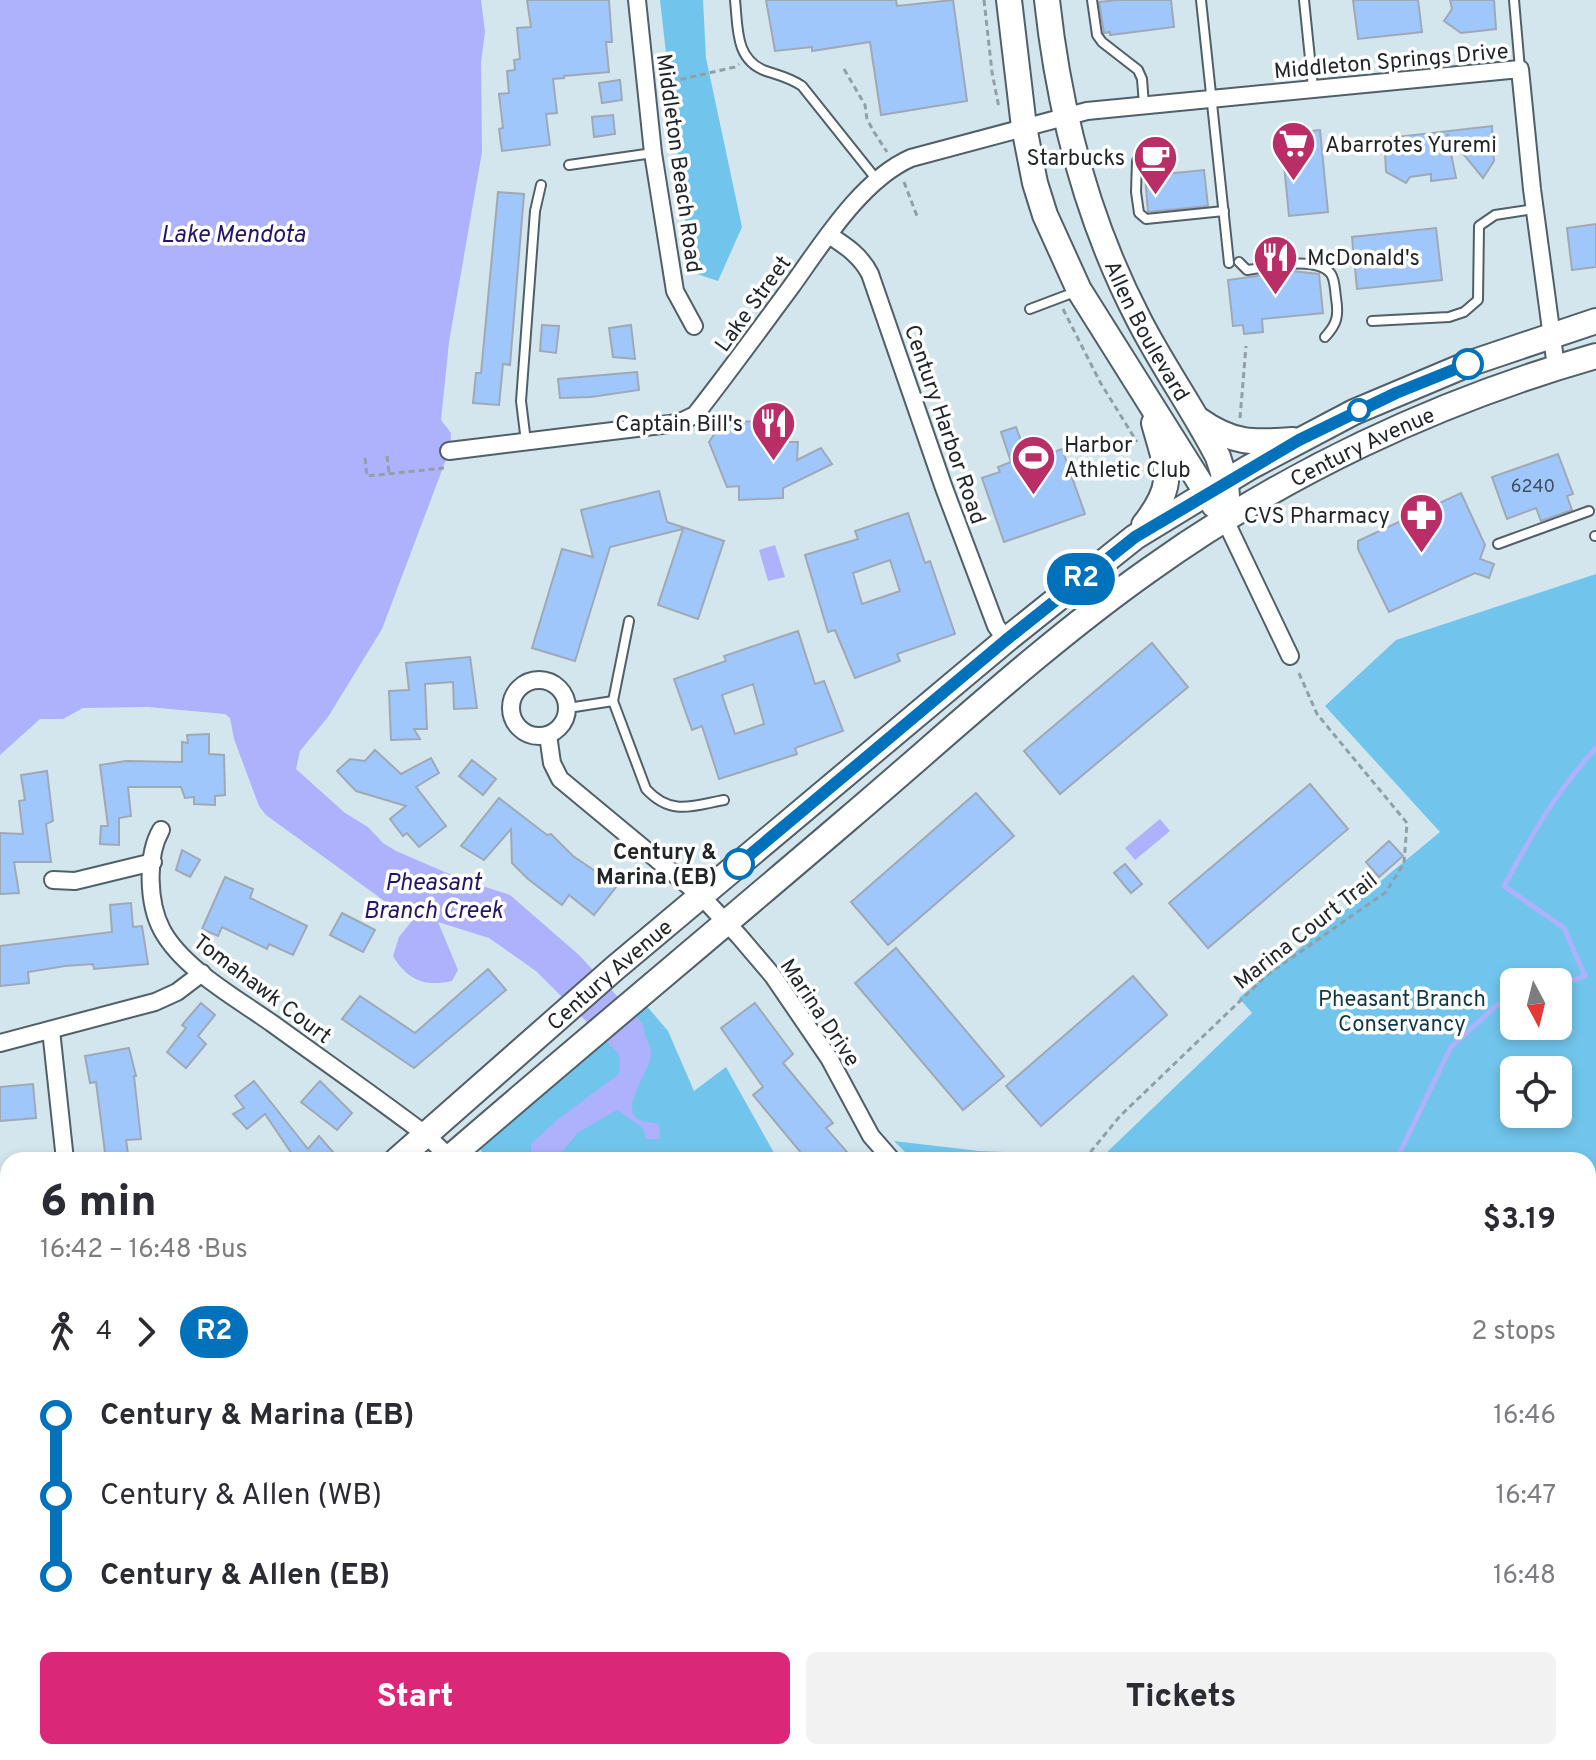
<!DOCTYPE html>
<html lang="en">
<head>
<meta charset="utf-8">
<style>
  body { margin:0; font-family:Overpass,sans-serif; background:#f2f2f3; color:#2b2b33; height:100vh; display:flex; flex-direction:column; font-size:30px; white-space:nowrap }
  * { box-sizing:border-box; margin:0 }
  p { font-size:26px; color:#7c7c81 }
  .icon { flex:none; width:44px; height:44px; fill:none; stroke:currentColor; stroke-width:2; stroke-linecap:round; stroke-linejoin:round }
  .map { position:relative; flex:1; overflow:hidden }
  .panel { position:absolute; left:0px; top:1152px; width:1596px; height:608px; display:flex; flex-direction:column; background:#fff; border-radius:24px 24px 0 0; box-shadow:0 4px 12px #0003 }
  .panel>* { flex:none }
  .badge { padding:0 16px; border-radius:26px; font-size:28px; line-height:52px }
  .needle { width:52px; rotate:173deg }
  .tools { position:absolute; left:1500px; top:968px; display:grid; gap:16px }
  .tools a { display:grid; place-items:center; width:72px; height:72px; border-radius:12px; background:#fff; box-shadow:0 4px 12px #0003; font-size:40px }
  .map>.badge { position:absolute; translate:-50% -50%; box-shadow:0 0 0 4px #fff }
  .legs { display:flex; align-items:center; gap:12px; height:88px; padding:0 40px; font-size:26px }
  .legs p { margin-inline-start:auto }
  .head { display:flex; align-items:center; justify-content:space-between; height:136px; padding:0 40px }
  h1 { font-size:44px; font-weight:800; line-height:60px }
  .cta { display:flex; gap:16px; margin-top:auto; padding:16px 40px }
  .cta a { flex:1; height:92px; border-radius:12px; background:#db2777; color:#fff; font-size:32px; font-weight:800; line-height:92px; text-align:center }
  .cta a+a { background:#f2f2f3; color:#2b2b33 }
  ul { padding:0 40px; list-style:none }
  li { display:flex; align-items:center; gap:28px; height:80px; font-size:30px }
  li i { display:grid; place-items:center; width:12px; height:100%; margin:0 10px; background:currentColor }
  li i::after { content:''; width:20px; height:20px; margin:-10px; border:6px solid; border-radius:50%; background:#fff }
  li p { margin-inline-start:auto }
  li:first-child i { background:linear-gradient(#0000 50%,currentColor 0) }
  li:last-child i { background:linear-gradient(currentColor 50%,#0000 0) }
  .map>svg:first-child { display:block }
  .green { fill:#71c5ec; fill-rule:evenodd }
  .water { fill:#aeb1fc }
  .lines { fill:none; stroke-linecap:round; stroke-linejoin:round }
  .stream { stroke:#aeb1fc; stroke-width:5 }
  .building { fill:#a0c7fb; stroke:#9fa9b6; stroke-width:2; fill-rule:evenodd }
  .service-casing { stroke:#516068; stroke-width:12 }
  .minor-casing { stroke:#516068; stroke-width:20 }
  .secondary-casing { stroke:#516068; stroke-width:28 }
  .path { stroke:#92a0a6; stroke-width:3; stroke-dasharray:6 4; stroke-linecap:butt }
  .service { stroke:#fff; stroke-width:8 }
  .minor { stroke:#fff; stroke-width:16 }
  .secondary { stroke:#fff; stroke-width:24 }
  .line-1-casing { stroke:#fff; stroke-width:18 }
  .line-1 { stroke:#0072bc; stroke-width:12 }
  .stop-1-dot { fill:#fff; stroke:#0072bc; stroke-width:4 }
  .labels { text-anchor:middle; stroke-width:7; stroke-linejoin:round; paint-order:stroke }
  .number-label { font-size:18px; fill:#3f4e5d }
  .street-label { font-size:22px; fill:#1f2528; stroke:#fff }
  .poi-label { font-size:22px; fill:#1f2528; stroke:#fff; text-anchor:start }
  .stop-label { font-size:22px; font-weight:bold; fill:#1f2528; stroke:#fff; text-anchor:end }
  .park-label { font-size:22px; fill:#0e384a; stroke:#fff }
  .water-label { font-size:24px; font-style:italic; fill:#25156a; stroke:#fff }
</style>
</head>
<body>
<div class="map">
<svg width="1596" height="1760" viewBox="0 0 1596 1760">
  <rect width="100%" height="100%" fill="#d3e5ed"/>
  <g class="green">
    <polygon points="660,0 703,0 706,58 742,227 718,281 691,272"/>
    <path d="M1596 574V1760H705L704 1752H1588V1160H913L894 1141 979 1151 1103 1156 1252 1013 1239 998 1440 832 1325 706 1396 640ZM1514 982H1558V1026H1514ZM1514 1070H1558V1114H1514Z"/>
    <polygon points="639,997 668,1031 694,1091 726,1067 778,1160 487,1160 473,1138"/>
  </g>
  <g class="water">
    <path d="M0 0H481L485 32 481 62 482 152 449 342 441 420 451 433 450 449 382 629 328 717 300 751 296 769 345 813 368 827 383 843 396 851 461 879 510 895 579 955 643 1024C643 1036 651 1044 651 1054 650 1071 622 1105 636 1118 643 1124 652 1121 659 1125L660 1139H646L643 1128 617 1110 577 1133 556 1160H531V1144L557 1120 619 1074 620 1057 617 1052 536 971 489 938 438 922 458 970 452 981C425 987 407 980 393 956L399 937 415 917 394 908 266 815 259 806 234 739 230 718 225 714 148 707 83 708 63 719H40L0 755Z"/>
    <polygon points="775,545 785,577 768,581 759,550"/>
    <polygon points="1160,819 1170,831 1135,860 1125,848"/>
  </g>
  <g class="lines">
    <g class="stream">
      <path d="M1558 985 1585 976 1564 928 1504 886C1531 836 1557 790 1596 748"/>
      <polyline points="1396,1160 1451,1047 1497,1005 1514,1000"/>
    </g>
  </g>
  <g class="building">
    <polygon points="527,0 609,0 612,42 606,42 609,72 564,76 564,78 553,79 557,113 546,114 550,145 502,151 499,129 503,128 499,94 509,93 507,71 515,70 514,60 520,59 517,28 531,27"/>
    <polygon points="766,0 896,0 897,6 953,0 967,101 881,115 870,42 812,51 812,47 775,51"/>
    <polygon points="1118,0 1171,0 1174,27 1110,35 1110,32 1104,33 1099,2"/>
    <polygon points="1353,0 1418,0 1422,32 1358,39"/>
    <polygon points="1450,0 1494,0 1496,29 1461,33 1444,21 1452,9"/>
    <polygon points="620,80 622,100 602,103 599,83"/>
    <polygon points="613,115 615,134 594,137 592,117"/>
    <polygon points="1492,126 1494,161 1483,178 1447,134 1456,178 1431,181 1431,174 1410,177 1406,183 1386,172 1385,151 1389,150 1387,138"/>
    <polygon points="1320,130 1328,212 1289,216 1281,134"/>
    <polygon points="1204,170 1208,206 1148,212 1145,176"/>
    <polygon points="498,192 524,194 510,365 503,364 499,405 473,403 476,373 481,373"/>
    <polygon points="1596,224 1596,267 1572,270 1567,228"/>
    <polygon points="1436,228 1442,280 1357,289 1352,237"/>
    <polygon points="1292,271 1319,274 1323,313 1262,319 1263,332 1244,334 1243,325 1233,326 1228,280"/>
    <polygon points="542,325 559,326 556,353 540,351"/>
    <polygon points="631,325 635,359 613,357 609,328"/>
    <polygon points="637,372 639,390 591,397 560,398 558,379"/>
    <polygon points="723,421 784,422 783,442 798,442 797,460 821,448 832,464 783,488 783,498 739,500 739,486 727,487 709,442"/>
    <polygon points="1016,427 1027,457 1040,452 1041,457 1062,449 1085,514 1004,542 982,478 1000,472 998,467 1011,462 1001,432"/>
    <polygon points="1558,454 1573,494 1567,496 1572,510 1541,521 1536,508 1507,519 1492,477"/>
    <polygon points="659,491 667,522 724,541 698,619 658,605 683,529 610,547 575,661 532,648 562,549 593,557 581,510"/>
    <polygon points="1461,493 1485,545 1480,559 1494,564 1489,578 1475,573 1389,612 1358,549 1358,541"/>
    <path d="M908 513 925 563 930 561 955 634 897 654 900 661 855 678 835 630 828 632 805 555 858 539 855 531ZM890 560 900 591 862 604 853 573Z"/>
    <path d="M798 631 815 684 824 681 843 731 795 748 797 754 719 779 702 726 692 730 674 679 726 661 724 656ZM753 684 764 724 735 734 722 695Z"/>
    <polygon points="1152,643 1188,687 1060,794 1024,751"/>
    <polygon points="470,657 477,708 454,709 453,682 425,684 427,729 414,729 420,739 391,740 389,691 409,690 406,663"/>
    <polygon points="209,734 209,754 224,755 225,795 215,796 215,805 194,804 194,797 185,798 181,787 128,787 131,816 119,818 119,845 100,844 101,826 108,826 100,765 126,761 182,762 182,742 188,743 187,735"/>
    <polygon points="375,750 401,774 431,758 439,773 416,787 446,826 419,847 407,833 403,836 390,819 406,806 356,791 337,771 350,759 365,761"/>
    <polygon points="472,760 496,779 483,795 459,776"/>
    <polygon points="47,771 53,821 46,824 51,862 14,862 19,893 0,894 0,833 23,834 19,801 25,800 21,775"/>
    <polygon points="1310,784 1348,829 1208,948 1169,903"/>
    <polygon points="976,793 1014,836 888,945 851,902"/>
    <polygon points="499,798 547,835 551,834 573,856 617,886 594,915 569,895 562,905 528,879 512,863 511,829 484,860 461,846"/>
    <polygon points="1389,841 1403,856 1379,877 1366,862"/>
    <polygon points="182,850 200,860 190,877 176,870"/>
    <polygon points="1125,864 1142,884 1131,893 1114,873"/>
    <polygon points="225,877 253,889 250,898 307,926 293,955 269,944 267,949 222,927 218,936 202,929"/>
    <polygon points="131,903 133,927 142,926 148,964 94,969 93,964 65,966 28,972 29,983 0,986 0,946 112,932 110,905"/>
    <polygon points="342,913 375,930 363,952 330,935"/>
    <polygon points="896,948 1004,1076 963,1110 855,983"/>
    <polygon points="488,969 506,990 414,1068 342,1019 360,996 415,1033"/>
    <polygon points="1133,976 1167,1015 1041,1126 1006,1086"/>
    <polygon points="201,1003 215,1015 198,1036 206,1044 186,1068 167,1052 186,1028 182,1025"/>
    <polygon points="755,1003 793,1054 783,1063 833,1123 826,1128 854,1160 807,1160 753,1095 763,1087 721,1028"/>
    <polygon points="129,1048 136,1076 134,1076 141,1139 126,1140 129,1160 106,1160 96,1082 90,1083 85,1056"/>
    <polygon points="254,1081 308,1149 319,1136 340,1160 296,1160 265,1114 247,1129 233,1114 244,1108 235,1096"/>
    <polygon points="320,1081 352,1113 337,1130 301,1102"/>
    <polygon points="33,1084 36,1118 0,1121 0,1087"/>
  </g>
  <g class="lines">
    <defs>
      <g id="service">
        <path d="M735 0C738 28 735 60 766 71 778 75 791 78 802 86L877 180"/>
        <polyline points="1092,0 1097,35 1102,42 1138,70 1142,79 1144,105"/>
        <polyline points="1201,0 1229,263"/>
        <polyline points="1304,0 1313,88"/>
        <polyline points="1514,0 1520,69"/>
        <polyline points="1137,161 1136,192 1139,213 1146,219 1224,211"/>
        <polyline points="569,165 653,153"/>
        <path d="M1239 262 1247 270C1269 267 1316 255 1331 274 1335 280 1335 291 1336 298 1339 316 1337 324 1325 337"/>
        <polyline points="1030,309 1075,292"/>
        <polyline points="1372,321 1449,317 1464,312 1478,300 1479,226 1495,215 1534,209"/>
        <polyline points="526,442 521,401 535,211 541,185"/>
        <polyline points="1595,536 1596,536"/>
        <polyline points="1498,544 1589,511"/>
        <path d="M629 621 613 701 646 789C671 816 692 806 724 800"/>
        <polyline points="568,708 613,701"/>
      </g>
      <g id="minor">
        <polyline points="637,0 653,153 675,291 694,326"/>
        <path d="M829 235C846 246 861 256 870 274L944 488 996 626 1006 640"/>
        <path d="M449 451 678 423 695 415C728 373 759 330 791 287 822 244 861 180 911 158L1087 111 1520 69 1532 189 1556 367"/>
        <polyline points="1225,520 1290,656"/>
        <circle cx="539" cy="708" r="28"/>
        <polyline points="548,735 552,763 560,779 701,896 739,936 773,976 829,1058 871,1136 892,1160"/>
        <path d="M161 830C146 856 148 904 162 930 183 969 238 999 273 1024 324 1061 376 1097 426 1135L452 1160"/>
        <polyline points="53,880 75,881 153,862"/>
        <polyline points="51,1030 65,1160"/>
        <polyline points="0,1043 155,1002 177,992 202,973"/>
        <polyline points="0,1273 8,1271"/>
        <polyline points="93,1752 95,1760"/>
        <polyline points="257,1752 259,1760"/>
        <polyline points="454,1752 454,1760"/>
      </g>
      <g id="secondary">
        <polyline points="1009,0 1024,127 1035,183 1045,215 1079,290 1214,505"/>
        <path id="s1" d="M1047 0C1059 111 1087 220 1139 320 1163 367 1194 410 1218 457L1226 482 1227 497"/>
        <path d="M1199 420C1233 444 1253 443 1293 440"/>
        <path d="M1144 525C1177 483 1167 471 1154 423"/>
        <path id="s2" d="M397 1160 615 968 1006 640 1135 537 1250 467 1354 412 1468 364 1596 321"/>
        <path id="s3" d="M447 1160C580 1045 715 933 848 819 947 735 1043 645 1149 570 1283 474 1437 401 1596 356"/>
        <polyline points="0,1499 8,1492"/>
        <polyline points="0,1548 8,1541"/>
      </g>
    </defs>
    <use href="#service" class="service-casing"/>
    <use href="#minor" class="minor-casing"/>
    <use href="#secondary" class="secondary-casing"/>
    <g class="path">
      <polyline points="984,0 992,72 999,108"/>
      <polyline points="844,69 865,105 867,119 874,132 887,152"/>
      <polyline points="661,84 735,67 739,64"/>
      <polyline points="904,182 917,216"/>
      <polyline points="1063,309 1100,382 1137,442"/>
      <polyline points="1240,418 1246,346"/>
      <polyline points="387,456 389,473"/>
      <polyline points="365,458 367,476 444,468"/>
      <polyline points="1084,1160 1120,1116 1267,975 1386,892 1404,863 1407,823 1317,714 1298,671"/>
      <polyline points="1588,1599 1596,1597"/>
      <polyline points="715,1760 717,1752"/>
      <polyline points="1074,1760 1075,1752"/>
    </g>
    <use href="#service" class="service"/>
    <use href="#minor" class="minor"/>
    <use href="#secondary" class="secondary"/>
  </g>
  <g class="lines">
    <defs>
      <polyline id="line-1" points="739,864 1006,640 1135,537 1299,440 1396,393 1468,364"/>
    </defs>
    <use href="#line-1" class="line-1-casing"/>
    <use href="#line-1" class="line-1"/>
  </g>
  <defs>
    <symbol id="supermarket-pin" viewBox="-11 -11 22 30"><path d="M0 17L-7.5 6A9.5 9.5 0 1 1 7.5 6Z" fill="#b92e67" stroke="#fff"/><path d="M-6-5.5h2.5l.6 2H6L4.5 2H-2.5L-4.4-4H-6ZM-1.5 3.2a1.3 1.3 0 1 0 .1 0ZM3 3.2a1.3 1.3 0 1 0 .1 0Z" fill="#fff"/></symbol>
    <symbol id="cafe-pin" viewBox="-11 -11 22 30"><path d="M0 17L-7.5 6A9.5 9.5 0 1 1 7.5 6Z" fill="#b92e67" stroke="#fff"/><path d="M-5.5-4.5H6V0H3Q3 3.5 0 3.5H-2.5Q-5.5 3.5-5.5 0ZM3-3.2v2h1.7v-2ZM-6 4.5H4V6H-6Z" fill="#fff"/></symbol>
    <symbol id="restaurant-pin" viewBox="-11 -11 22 30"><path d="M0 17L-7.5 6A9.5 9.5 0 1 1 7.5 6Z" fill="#b92e67" stroke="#fff"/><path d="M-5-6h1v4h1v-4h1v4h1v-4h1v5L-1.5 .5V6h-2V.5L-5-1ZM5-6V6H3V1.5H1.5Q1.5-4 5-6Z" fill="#fff"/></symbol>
    <symbol id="stadium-pin" viewBox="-11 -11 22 30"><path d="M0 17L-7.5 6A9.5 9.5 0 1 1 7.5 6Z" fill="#b92e67" stroke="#fff"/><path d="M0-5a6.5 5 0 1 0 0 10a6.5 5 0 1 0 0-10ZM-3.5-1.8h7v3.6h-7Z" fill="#fff"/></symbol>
    <symbol id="pharmacy-pin" viewBox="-11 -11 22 30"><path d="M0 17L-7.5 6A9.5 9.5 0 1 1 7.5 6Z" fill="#b92e67" stroke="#fff"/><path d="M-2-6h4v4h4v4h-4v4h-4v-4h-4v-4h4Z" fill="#fff"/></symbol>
  </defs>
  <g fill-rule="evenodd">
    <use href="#supermarket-pin" x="1268" y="118" width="51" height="69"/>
    <use href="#cafe-pin" x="1130" y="132" width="51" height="69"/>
    <use href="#restaurant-pin" x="1250" y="232" width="51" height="69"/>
    <use href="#restaurant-pin" x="748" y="398" width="51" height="69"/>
    <use href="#stadium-pin" x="1008" y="432" width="51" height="69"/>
    <use href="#pharmacy-pin" x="1396" y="490" width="51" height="69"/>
  </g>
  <g class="stop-1-dot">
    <circle cx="1468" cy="364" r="14"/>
    <circle cx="1359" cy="410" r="10"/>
    <circle cx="739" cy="864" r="14"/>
  </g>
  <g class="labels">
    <g class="number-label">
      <text x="1533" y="492">6240</text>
    </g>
    <g class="street-label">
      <text transform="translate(1391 60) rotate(-5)" y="8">Middleton Springs Drive</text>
      <text transform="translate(680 163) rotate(82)" y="8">Middleton Beach Road</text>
      <text transform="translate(752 303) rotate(-54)" y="8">Lake Street</text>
      <text dy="8" stroke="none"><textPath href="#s1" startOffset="348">Allen Boulevard</textPath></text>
      <text transform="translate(946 424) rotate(71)" y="8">Century Harbor Road</text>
      <text dy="8" stroke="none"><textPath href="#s3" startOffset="1164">Century Avenue</textPath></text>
      <text transform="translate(1305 930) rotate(-38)" y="8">Marina Court Trail</text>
      <text dy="8" stroke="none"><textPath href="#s2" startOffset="282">Century Avenue</textPath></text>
      <text transform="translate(263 988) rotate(37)" y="8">Tomahawk Court</text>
      <text transform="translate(821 1012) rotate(56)" y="8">Marina Drive</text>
    </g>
    <g class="poi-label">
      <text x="1325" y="152">Abarrotes Yuremi</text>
      <text x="1125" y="165" text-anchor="end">Starbucks</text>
      <text x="1307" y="265">McDonald's</text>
      <text x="743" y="431" text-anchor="end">Captain Bill's</text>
      <text x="1064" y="452">Harbor<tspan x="1064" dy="25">Athletic Club</tspan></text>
      <text x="1390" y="523" text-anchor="end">CVS Pharmacy</text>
    </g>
    <g class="stop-label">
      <text x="717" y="859">Century &amp;<tspan x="717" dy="25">Marina (EB)</tspan></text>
    </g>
    <g class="park-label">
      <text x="1402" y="1006">Pheasant Branch<tspan x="1402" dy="25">Conservancy</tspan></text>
    </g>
    <g class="water-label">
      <text x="233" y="242">Lake Mendota</text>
      <text x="433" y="890">Pheasant<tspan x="433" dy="28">Branch Creek</tspan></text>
    </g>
  </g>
</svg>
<div class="tools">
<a><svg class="needle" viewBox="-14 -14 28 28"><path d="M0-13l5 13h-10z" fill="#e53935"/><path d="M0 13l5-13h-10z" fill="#7c7c81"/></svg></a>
<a><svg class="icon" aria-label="locate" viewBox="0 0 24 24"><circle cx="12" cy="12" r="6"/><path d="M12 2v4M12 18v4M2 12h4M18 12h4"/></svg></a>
</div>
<b class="badge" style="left:1081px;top:579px;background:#0072bc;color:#fff">R2</b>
<section class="panel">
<div class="head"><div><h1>6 min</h1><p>16:42 – 16:48 · Bus</p></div><b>$3.19</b></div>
<div class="legs"><svg class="icon" aria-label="walk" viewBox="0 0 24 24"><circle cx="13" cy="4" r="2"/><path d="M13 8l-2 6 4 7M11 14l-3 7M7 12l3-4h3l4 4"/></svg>4<svg class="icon" aria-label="forward" viewBox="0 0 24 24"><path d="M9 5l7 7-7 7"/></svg><b class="badge" style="background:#0072bc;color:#fff">R2</b><p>2 stops</p></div>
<ul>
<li><i style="color:#0072bc"></i><b>Century &amp; Marina (EB)</b><p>16:46</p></li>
<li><i style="color:#0072bc"></i><span>Century &amp; Allen (WB)</span><p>16:47</p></li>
<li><i style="color:#0072bc"></i><b>Century &amp; Allen (EB)</b><p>16:48</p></li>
</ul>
<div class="cta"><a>Start</a><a>Tickets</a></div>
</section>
</div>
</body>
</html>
